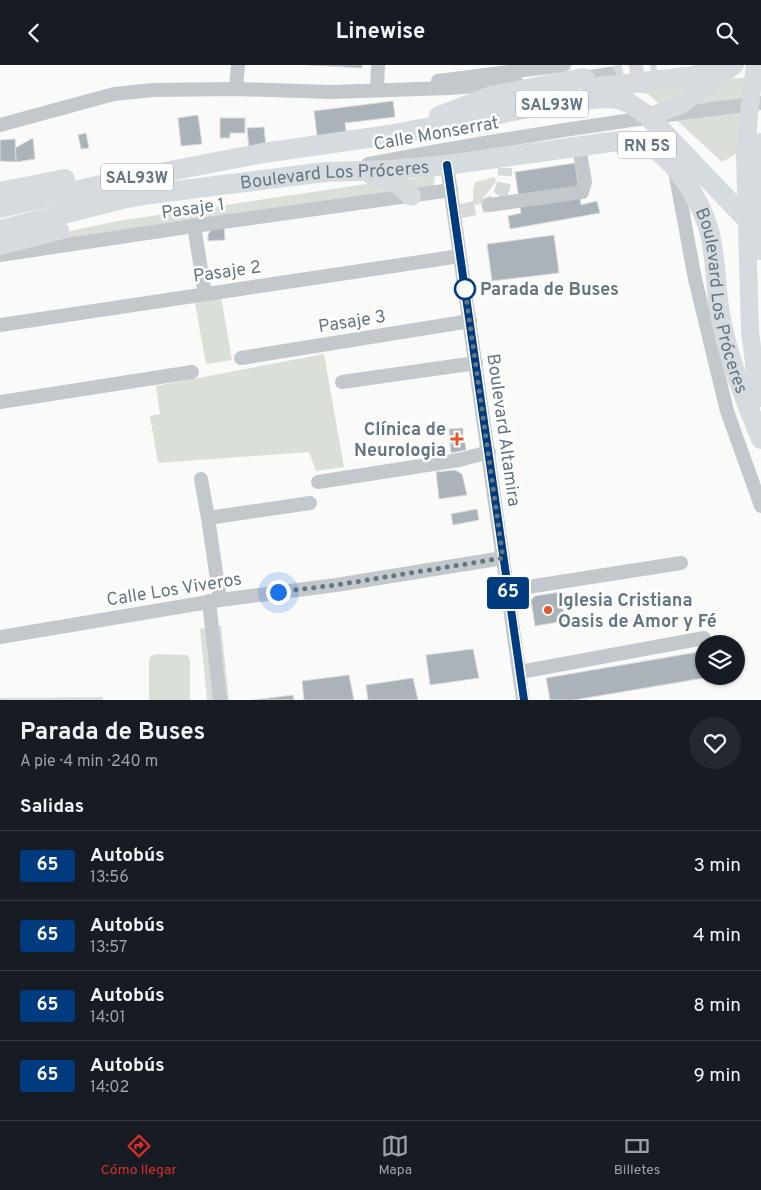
<!DOCTYPE html>
<html lang="es">
<head>
<meta charset="utf-8">
<style>
  body { margin:0; font-family:Overpass,sans-serif; background:#242831; color:#f1f3f6; height:100vh; display:flex; flex-direction:column; font-size:19px; white-space:nowrap }
  * { box-sizing:border-box; margin:0 }
  p { font-size:16px; color:#9ea1a6 }
  .icon { flex:none; width:28px; height:28px; fill:none; stroke:currentColor; stroke-width:2; stroke-linecap:round; stroke-linejoin:round }
  .map { position:relative; height:635px; overflow:hidden }
  .side { display:flex; flex-direction:column; background:#171b24; flex:1 }
  .side>* { flex:none }
  .badge { padding:0 10px; border-radius:4px; font-size:18px; line-height:32px }
  .buttons { position:absolute; left:695px; top:570px; display:grid; gap:10px }
  .buttons a { display:grid; place-items:center; width:50px; height:50px; border-radius:50%; background:#171b24; box-shadow:0 1px 4px #0004; font-size:25px }
  .you { position:absolute; width:25px; height:25px; margin:-12px; border:4px solid #fff; border-radius:50%; background:#1a73e8; box-shadow:0 0 0 8px #1a73e833 }
  .map>.badge { position:absolute; translate:-50% -50%; box-shadow:0 0 0 2px #fff }
  h2 { padding:0 20px; font-size:19px; line-height:45px }
  .round { display:grid; place-items:center; flex:none; width:52px; height:52px; border-radius:26px; background:#242831 }
  .summary { display:flex; align-items:center; justify-content:space-between; height:85px; padding:0 20px }
  h1 { font-size:24px; font-weight:700; line-height:38px }
  ul { padding:0; list-style:none }
  li { display:flex; align-items:center; gap:15px; height:70px; padding:0 20px; border-top:1px solid #363941 }
  li div { flex:1 }
  li b { display:block; font-size:19px }
  li em { font-style:normal }
  li .badge { min-width:55px; font-weight:700; text-align:center }
  header { display:flex; justify-content:space-between; align-items:center; height:65px; padding:0 20px; background:#171b24; font-size:22px; font-weight:700 }
  .dock { display:flex; justify-content:space-around; align-items:center; height:70px; border-top:1px solid #363941; background:#171b24; font-size:14px; color:#9ea1a6 }
  .dock a { display:grid; justify-items:center; gap:2px }
  .dock .selected { color:#d93025 }
  .map>svg:first-child { display:block }
  .green { fill:#dadfd7 }
  .building { fill:#aab3b9; stroke:#dcdcda }
  .lines { fill:none; stroke-linecap:round; stroke-linejoin:round }
  .minor-tunnel { stroke:#d5d9db; stroke-width:14; stroke-dasharray:14 7; stroke-linecap:butt }
  .minor { stroke:#c3c8cc; stroke-width:14 }
  .major { stroke:#d6dbdf; stroke-width:18 }
  .highway { stroke:#d6dbdf; stroke-width:20 }
  .line-casing { stroke:#fff; stroke-width:11 }
  .line { stroke:#003b80; stroke-width:8 }
  .walk { stroke:#657683; stroke-width:5; stroke-dasharray:0 9 }
  .stop-dot { fill:#fff; stroke:#003b80; stroke-width:2.5 }
  .poi-dot { fill:#e4572e; stroke:#fff; stroke-width:2 }
  .labels { text-anchor:middle; stroke-width:5; stroke-linejoin:round; paint-order:stroke }
  .shield { fill:#fff; stroke:#939fa8; stroke-width:1 }
  .shield-label { font-size:16px; font-weight:bold; fill:#657683 }
  .street-label { font-size:18px; fill:#657683; stroke:#fff }
  .stop-label { font-size:18px; font-weight:bold; fill:#657683; stroke:#fff; text-anchor:start }
  .poi-label { font-size:18px; font-weight:bold; fill:#657683; stroke:#fff; text-anchor:end }
</style>
</head>
<body>
<header><svg class="icon" aria-label="back" viewBox="0 0 24 24"><path d="M15 5l-7 7 7 7"/></svg>Linewise<svg class="icon" aria-label="search" viewBox="0 0 24 24"><circle cx="10" cy="10" r="6"/><path d="M15 15l6 6"/></svg></header>
<div class="map">
<svg width="761" height="635" viewBox="0 0 761 635">
  <rect width="100%" height="100%" fill="#fafaf8"/>
  <g class="green">
    <polygon points="761,11 756,78 722,97 648,29 619,24"/>
    <path d="M433 111 435 112 433 122C419 124 414 123 403 115Z"/>
    <polygon points="495,112 496,117 478,140 473,139 473,126 475,117"/>
    <polygon points="373,118 397,126 25,182 23,176 118,156"/>
    <polygon points="221,232 232,295 206,299 195,238"/>
    <polygon points="324,289 344,402 316,406 309,387 158,398 150,351 160,349 156,321"/>
    <polygon points="221,560 229,635 207,635 200,564"/>
    <polygon points="157,589 187,590 190,594 190,635 149,635 149,595 151,591"/>
    <polygon points="103,632 103,635 0,635 0,633"/>
  </g>
  <g class="building">
    <polygon points="309,0 362,0 362,3"/>
    <polygon points="393,36 395,52 345,58 346,67 317,71 314,46"/>
    <polygon points="198,50 202,79 181,81 178,53"/>
    <polygon points="220,53 245,53 245,68 230,68 230,73 220,73"/>
    <polygon points="264,62 266,82 249,84 247,63"/>
    <polygon points="86,68 89,83 81,84 78,70"/>
    <polygon points="33,73 35,94 16,97 15,83"/>
    <polygon points="15,74 16,97 0,96 0,75"/>
    <polygon points="575,98 581,140 597,136 600,148 510,164 508,151 521,148 515,107"/>
    <polygon points="224,159 225,175 208,176 208,169 214,162"/>
    <polygon points="554,170 559,208 492,216 487,179"/>
    <polygon points="463,363 463,370 450,371 449,364"/>
    <polygon points="463,370 465,377 450,379 450,371"/>
    <polygon points="465,377 466,385 451,388 450,379"/>
    <polygon points="455,405 462,409 467,430 439,434 436,407"/>
    <polygon points="477,444 479,455 453,460 451,449"/>
    <polygon points="560,527 565,556 535,561 531,535 535,531"/>
    <polygon points="473,584 479,613 430,620 426,590"/>
    <polygon points="704,586 704,611 716,611 574,635 550,635 546,613"/>
    <polygon points="349,610 354,635 304,635 302,616"/>
    <polygon points="413,613 418,635 368,635 366,620"/>
    <polygon points="293,630 294,635 253,635"/>
  </g>
  <g class="lines">
    <g class="minor-tunnel">
      <polyline points="609,9 656,0"/>
      <path d="M461 146C491 140 505 139 505 103"/>
    </g>
    <g class="minor">
      <polyline points="576,14 609,9"/>
      <polyline points="438,16 564,0"/>
      <polyline points="236,24 238,0"/>
      <polyline points="377,24 378,0"/>
      <polyline points="0,60 114,29 153,25 236,24 331,27 449,23 517,18"/>
      <path d="M368 99C498 74 629 54 761 38"/>
      <polyline points="447,100 523,635"/>
      <polyline points="675,106 695,214 727,346 761,441"/>
      <polyline points="489,140 582,127 585,117 579,82"/>
      <polyline points="194,161 205,229"/>
      <polyline points="0,190 194,161 451,125"/>
      <polyline points="0,260 460,191"/>
      <polyline points="241,293 470,256"/>
      <polyline points="342,317 476,298"/>
      <polyline points="0,337 192,307"/>
      <polyline points="201,414 208,453"/>
      <polyline points="318,417 459,395 489,387"/>
      <polyline points="508,525 681,498"/>
      <polyline points="220,535 208,453 310,438"/>
      <polyline points="209,536 220,635"/>
      <polyline points="0,572 220,535 336,520 503,493"/>
      <polyline points="520,607 704,573"/>
    </g>
    <g class="major">
      <polyline points="755,0 746,73 745,91 750,266 757,322 761,333"/>
      <polyline points="651,51 681,40 735,0"/>
      <polyline points="760,177 761,77"/>
    </g>
    <g class="highway">
      <polyline points="591,23 695,11 713,0"/>
      <polyline points="439,51 491,31 584,13"/>
      <polyline points="372,110 400,120 411,131"/>
      <polyline points="0,127 65,114"/>
      <path d="M0 143 123 115 263 88 389 70 566 36 607 33 618 34 629 38 647 50 752 160C758 168 760 175 761 185"/>
      <path id="s1" d="M0 165 122 134 151 129 325 107 390 105 447 100 611 77C621 76 631 74 641 77 672 88 700 134 709 165 717 195 715 228 722 259 730 298 746 337 761 374"/>
      <polyline points="0,180 59,165"/>
    </g>
  </g>
  <g class="lines">
    <defs>
      <polyline id="line" points="447,100 524,635"/>
    </defs>
    <use href="#line" class="line-casing"/>
    <use href="#line" class="line"/>
    <polyline class="walk" points="278,527 336,520 503,493 465,224"/>
  </g>
  <circle class="stop-dot" cx="465" cy="224" r="10"/>
  <g class="poi-dot">
    <path d="M454.5 366.5h5v5h5v5h-5v5h-5v-5h-5v-5h5z"/>
    <circle cx="548" cy="545" r="5"/>
  </g>
  <g class="labels">
    <g class="shield">
      <rect x="516" y="25.5" width="72" height="27" rx="4"/>
      <rect x="618" y="66.5" width="58" height="27" rx="4"/>
      <rect x="101" y="98.5" width="72" height="27" rx="4"/>
    </g>
    <g class="shield-label">
      <text x="552" y="45">SAL93W</text>
      <text x="647" y="86">RN 5S</text>
      <text x="137" y="118">SAL93W</text>
    </g>
    <g class="street-label">
      <text transform="translate(436 68) rotate(-10)" y="6">Calle Monserrat</text>
      <text dy="6" stroke="none"><textPath href="#s1" startOffset="340">Boulevard Los Próceres</textPath></text>
      <text transform="translate(193 143) rotate(-8)" y="6">Pasaje 1</text>
      <text transform="translate(227 206) rotate(-8)" y="6">Pasaje 2</text>
      <text dy="6" stroke="none"><textPath href="#s1" startOffset="835">Boulevard Los Próceres</textPath></text>
      <text transform="translate(352 256) rotate(-9)" y="6">Pasaje 3</text>
      <text transform="translate(504 365) rotate(82)" y="6">Boulevard Altamira</text>
      <text transform="translate(174 524) rotate(-9)" y="6">Calle Los Viveros</text>
    </g>
    <g class="stop-label">
      <text x="480" y="230">Parada de Buses</text>
    </g>
    <g class="poi-label">
      <text x="446" y="370">Clínica de<tspan x="446" dy="21">Neurologia</tspan></text>
      <text x="558" y="541" text-anchor="start">Iglesia Cristiana<tspan x="558" dy="21">Oasis de Amor y Fé</tspan></text>
    </g>
  </g>
</svg>
<div class="buttons">
<a><svg class="icon" aria-label="layers" viewBox="0 0 24 24"><path d="M12 4l9 5-9 5-9-5zM3 14l9 5 9-5"/></svg></a>
</div>
<div class="you" style="left:278px;top:527px"></div>
<b class="badge" style="left:508px;top:528px;background:#003b80;color:#fff">65</b>
</div>
<section class="side">
<div class="summary"><div><h1>Parada de Buses</h1><p>A pie · 4 min · 240 m</p></div><a class="round"><svg class="icon" aria-label="heart" viewBox="0 0 24 24"><path d="M12 20l-8-8c-3-5 5-10 8-4 3-6 11-1 8 4z"/></svg></a></div>
<h2>Salidas</h2>
<ul>
<li><span class="badge" style="background:#003b80;color:#fff">65</span><div><b>Autobús</b><p>13:56</p></div><em>3 min</em></li>
<li><span class="badge" style="background:#003b80;color:#fff">65</span><div><b>Autobús</b><p>13:57</p></div><em>4 min</em></li>
<li><span class="badge" style="background:#003b80;color:#fff">65</span><div><b>Autobús</b><p>14:01</p></div><em>8 min</em></li>
<li><span class="badge" style="background:#003b80;color:#fff">65</span><div><b>Autobús</b><p>14:02</p></div><em>9 min</em></li>
</ul>
</section>
<nav class="dock">
<a class="selected"><svg class="icon" aria-label="directions" viewBox="0 0 24 24"><path d="M12 3l9 9-9 9-9-9zM9 14v-3h6M13 9l2 2-2 2"/></svg>Cómo llegar</a>
<a><svg class="icon" aria-label="map" viewBox="0 0 24 24"><path d="M3 6l6-2 6 2 6-2v14l-6 2-6-2-6 2zM9 4v14M15 6v14"/></svg>Mapa</a>
<a><svg class="icon" aria-label="tickets" viewBox="0 0 24 24"><path d="M3 7h18v10H3zM15 7v10"/></svg>Billetes</a>
</nav>
</body>
</html>
